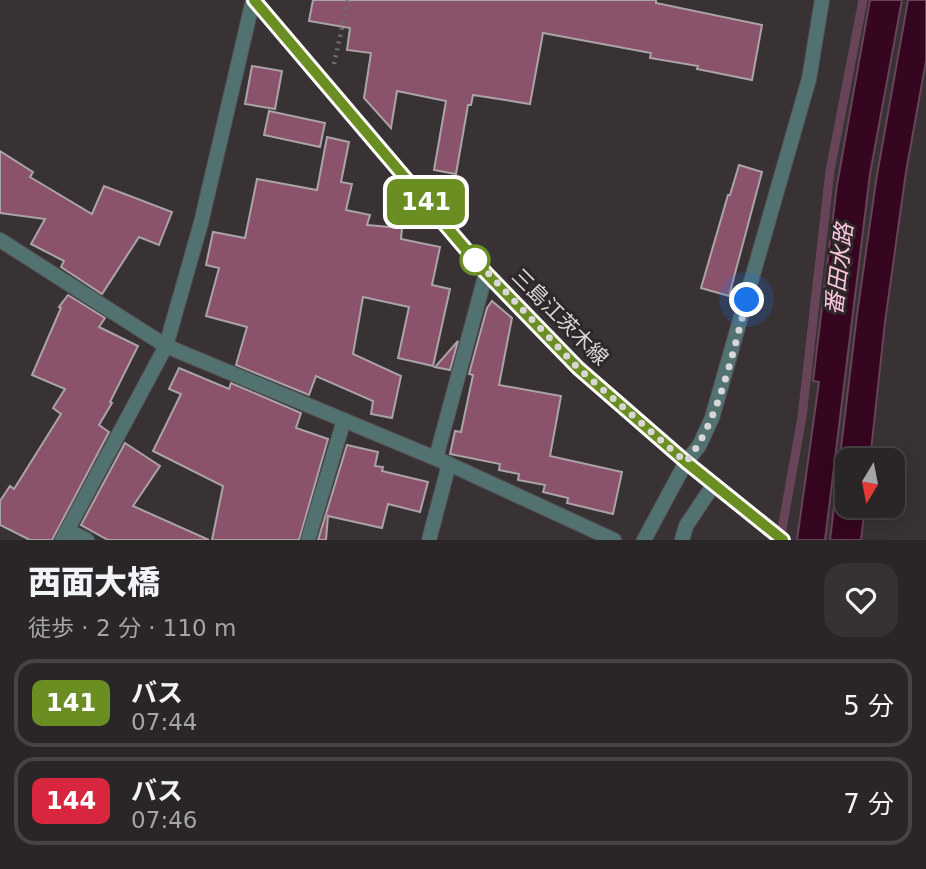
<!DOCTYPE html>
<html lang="ja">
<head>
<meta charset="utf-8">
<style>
  body { margin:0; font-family:"DejaVu Sans","Noto Sans JP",sans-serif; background:#363234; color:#f1f3f6; height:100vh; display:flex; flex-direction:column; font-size:26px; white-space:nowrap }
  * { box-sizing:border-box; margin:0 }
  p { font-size:23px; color:#a5a5a8 }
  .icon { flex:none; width:38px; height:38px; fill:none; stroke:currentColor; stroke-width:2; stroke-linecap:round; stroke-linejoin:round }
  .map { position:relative; height:540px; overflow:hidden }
  .side { display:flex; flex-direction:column; background:#2a2628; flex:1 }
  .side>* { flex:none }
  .badge { padding:0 14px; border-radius:10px; font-size:24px; line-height:46px }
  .needle { width:46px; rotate:190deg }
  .controls { position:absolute; left:835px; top:448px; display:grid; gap:14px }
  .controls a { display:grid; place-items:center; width:70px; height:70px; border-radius:14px; background:#2a2628; box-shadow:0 4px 18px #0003,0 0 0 2px #464345; font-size:35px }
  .you { position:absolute; width:35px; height:35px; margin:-18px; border:5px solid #fff; border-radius:50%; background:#1a73e8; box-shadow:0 0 0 10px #1a73e833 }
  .map>.badge { position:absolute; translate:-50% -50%; box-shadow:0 0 0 4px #fff }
  .round { display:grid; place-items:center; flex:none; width:74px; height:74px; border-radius:21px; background:#363234 }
  .head { display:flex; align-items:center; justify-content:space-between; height:119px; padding:0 28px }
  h1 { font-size:33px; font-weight:800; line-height:52px }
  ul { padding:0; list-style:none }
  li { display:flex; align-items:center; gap:21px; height:88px; margin:0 14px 10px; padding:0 14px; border:4px solid #464345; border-radius:21px }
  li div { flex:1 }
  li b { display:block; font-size:26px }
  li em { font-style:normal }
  li .badge { min-width:77px; font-weight:700; text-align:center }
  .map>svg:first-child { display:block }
  .water { fill:#360520; stroke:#674457; stroke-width:2 }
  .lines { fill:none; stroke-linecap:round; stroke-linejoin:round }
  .stream { stroke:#674457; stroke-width:9 }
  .building { fill:#8a526b; stroke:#aba4a7; stroke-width:2 }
  .street-casing { stroke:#555052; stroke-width:16 }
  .secondary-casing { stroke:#555052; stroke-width:16 }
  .path { stroke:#706b6e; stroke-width:4.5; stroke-dasharray:2 5; stroke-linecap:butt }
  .street { stroke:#527272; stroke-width:14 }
  .secondary { stroke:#609494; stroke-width:14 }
  .line-casing { stroke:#fff; stroke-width:16 }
  .line { stroke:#6b8e23; stroke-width:10 }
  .walk { stroke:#d9d6d7; stroke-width:7; stroke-dasharray:0 12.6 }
  .stop-dot { fill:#fff; stroke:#6b8e23; stroke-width:3.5 }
  .labels { text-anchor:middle; stroke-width:6; stroke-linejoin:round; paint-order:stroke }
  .street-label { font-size:21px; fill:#d9d6d7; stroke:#2e282b }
  .water-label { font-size:23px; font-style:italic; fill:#fbc5dc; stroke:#2e282b }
</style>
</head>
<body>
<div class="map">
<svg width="926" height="540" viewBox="0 0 926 540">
  <rect width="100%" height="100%" fill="#383235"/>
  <g class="water">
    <polygon points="870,0 902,0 870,174 825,540 797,540 819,382 813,381 837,185"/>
    <polygon points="908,0 926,0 926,61 906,172 885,322 870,460 847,460 847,506 865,506 861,540 830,540 857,315 876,181"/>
  </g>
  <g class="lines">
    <polyline class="stream" points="780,540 802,417 830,171 863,0"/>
  </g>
  <g class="building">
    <polygon points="313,0 656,0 656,3 762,25 752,80 697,69 698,66 650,58 651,53 543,33 530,104 473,95 471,105 468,105 456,174 434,170 446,101 397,91 391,128 364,98 371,53 347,50 350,28 309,21"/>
    <polygon points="252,66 282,71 275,109 245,104"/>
    <polygon points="269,111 325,123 320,147 264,135"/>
    <polygon points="327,137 349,142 341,182 352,184 346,210 370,215 367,225 402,228 401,239 440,247 432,285 450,289 433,366 398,358 409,307 363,297 353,354 401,376 392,418 371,414 373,401 316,376 309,395 236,365 247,327 206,316 219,268 206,265 213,232 245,238 257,179 317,190"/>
    <polygon points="0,151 33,172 30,177 92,214 104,186 172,212 159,245 139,237 102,294 61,267 64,261 31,244 45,219 0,213"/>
    <polygon points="739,165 762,172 729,296 701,288 728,195 730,195"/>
    <polygon points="68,295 105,318 99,327 138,346 110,402 112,403 99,425 109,432 52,540 30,540 0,525 0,501 10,486 14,489 61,414 53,408 65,389 32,375 61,308 59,307"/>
    <polygon points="492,301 512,318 499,385 561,396 550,456 622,472 613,514 567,503 568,498 543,492 545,485 518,480 519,474 499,470 500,464 450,454 455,431 461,432 473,375 469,374 487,308"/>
    <polygon points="458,341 450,370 435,367"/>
    <polygon points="179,368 229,389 231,383 301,413 296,428 328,439 299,540 212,540 223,486 153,451 181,394 169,389"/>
    <polygon points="125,443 160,466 133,506 209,540 108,540 81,525"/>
    <polygon points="347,445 378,452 375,466 383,467 382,471 428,482 420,512 388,504 382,528 328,516 326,540 318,540"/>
  </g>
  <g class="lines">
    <defs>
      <g id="street">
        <polyline points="0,240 166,346 449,464 614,540"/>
        <polyline points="436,458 486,273"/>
        <polyline points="67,530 87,540"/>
        <polyline points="62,540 166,346 201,223 253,0"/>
        <polyline points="308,540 344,420"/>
        <polyline points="429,540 449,464"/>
        <polyline points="644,540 686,462 699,446 712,418 809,79 822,0"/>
        <polyline points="682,540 686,526 714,484"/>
      </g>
      <polyline id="secondary" points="254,0 486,273 578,368 686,462 783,540"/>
    </defs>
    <use href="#street" class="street-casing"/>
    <use href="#secondary" class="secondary-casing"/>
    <polyline class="path" points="334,64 348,0"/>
    <use href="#street" class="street"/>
    <use href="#secondary" class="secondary"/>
  </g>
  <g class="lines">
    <defs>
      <polyline id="line" points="254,0 486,273 578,368 686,462 783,540"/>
    </defs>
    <use href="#line" class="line-casing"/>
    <use href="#line" class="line"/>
    <path class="walk" d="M475 260 469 253 578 368 686 462C719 422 733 350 747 300"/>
  </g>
  <circle class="stop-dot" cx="475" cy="260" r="14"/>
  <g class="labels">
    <g class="street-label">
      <text transform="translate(560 317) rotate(45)" y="7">三島江茨木線</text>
    </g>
    <g class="water-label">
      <text transform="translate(839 269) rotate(-83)" y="8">番田水路</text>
    </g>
  </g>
</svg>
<div class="controls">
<a><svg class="needle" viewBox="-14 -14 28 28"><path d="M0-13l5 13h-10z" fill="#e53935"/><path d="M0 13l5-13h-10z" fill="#a5a5a8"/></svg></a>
</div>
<div class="you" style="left:747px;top:300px"></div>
<b class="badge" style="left:426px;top:202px;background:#6b8e23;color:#fff">141</b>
</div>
<section class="side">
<div class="head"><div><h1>西面大橋</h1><p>徒歩 · 2 分 · 110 m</p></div><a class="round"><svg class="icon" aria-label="heart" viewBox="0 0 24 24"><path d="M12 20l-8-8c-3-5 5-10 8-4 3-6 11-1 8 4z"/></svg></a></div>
<ul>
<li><span class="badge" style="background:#6b8e23;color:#fff">141</span><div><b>バス</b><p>07:44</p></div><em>5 分</em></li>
<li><span class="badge" style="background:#d7263d;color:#fff">144</span><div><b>バス</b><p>07:46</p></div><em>7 分</em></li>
</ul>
</section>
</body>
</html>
